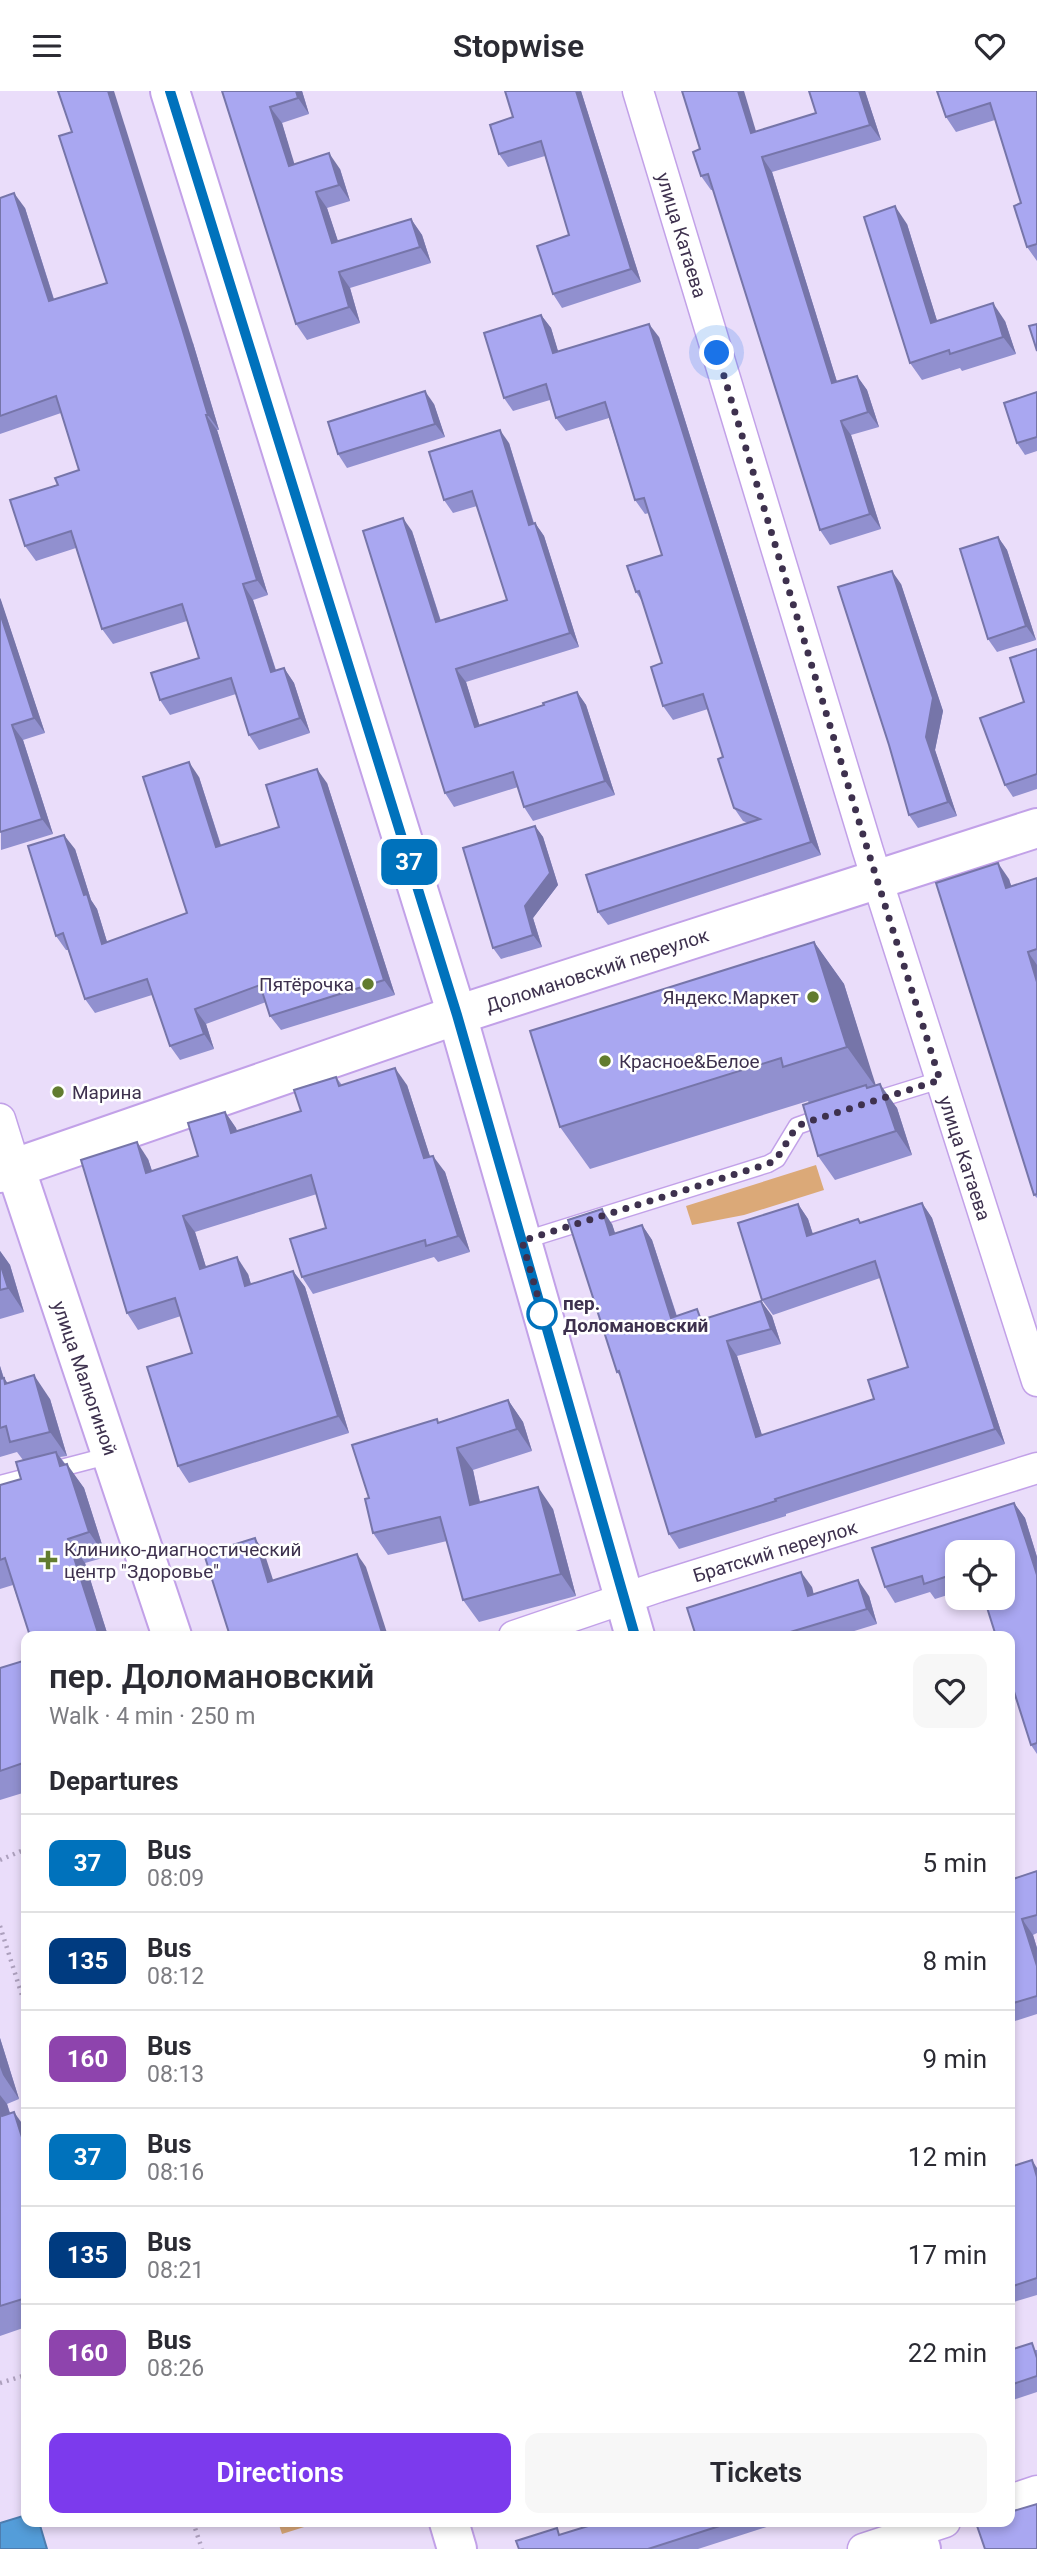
<!DOCTYPE html>
<html lang="en">
<head>
<meta charset="utf-8">
<style>
  body { margin:0; font-family:Roboto,sans-serif; background:#f7f7f7; color:#2b2b33; height:100vh; display:flex; flex-direction:column; font-size:26px; white-space:nowrap }
  * { box-sizing:border-box; margin:0 }
  p { font-size:23px; color:#7c7c81 }
  .icon { flex:none; width:38px; height:38px; fill:none; stroke:currentColor; stroke-width:2; stroke-linecap:round; stroke-linejoin:round }
  .map { position:relative; flex:1; overflow:hidden }
  .sheet { position:absolute; left:21px; top:1540px; width:994px; height:896px; display:flex; flex-direction:column; background:#fff; border-radius:14px; box-shadow:0 4px 10px #0003 }
  .sheet>* { flex:none }
  .badge { padding:0 14px; border-radius:10px; font-size:24px; line-height:46px }
  .fabs { position:absolute; left:945px; top:1449px; display:grid; gap:14px }
  .fabs a { display:grid; place-items:center; width:70px; height:70px; border-radius:14px; background:#fff; box-shadow:0 4px 10px #0003; font-size:35px }
  .you { position:absolute; width:35px; height:35px; margin:-18px; border:5px solid #fff; border-radius:50%; background:#1a73e8; box-shadow:0 0 0 10px #1a73e833 }
  .map>.badge { position:absolute; translate:-50% -50%; box-shadow:0 0 0 4px #fff }
  h2 { padding:0 28px; font-size:26px; line-height:63px }
  .round { display:grid; place-items:center; flex:none; width:74px; height:74px; border-radius:14px; background:#f7f7f7 }
  .summary { display:flex; align-items:center; justify-content:space-between; height:119px; padding:0 28px }
  h1 { font-size:33px; font-weight:600; line-height:52px }
  .button { display:flex; gap:14px; margin-top:auto; padding:14px 28px }
  .button a { flex:1; height:80px; border-radius:14px; background:#7c3aed; color:#fff; font-size:28px; font-weight:600; line-height:80px; text-align:center }
  .button a+a { background:#f7f7f7; color:#2b2b33 }
  ul { padding:0; list-style:none }
  li { display:flex; align-items:center; gap:21px; height:98px; padding:0 28px; border-top:2px solid #e1e1e2 }
  li div { flex:1 }
  li b { display:block; font-size:26px }
  li em { font-style:normal }
  li .badge { min-width:77px; font-weight:700; text-align:center }
  header { display:flex; justify-content:space-between; align-items:center; height:91px; padding:0 28px; background:#fff; font-size:32px; font-weight:600 }
  .map>svg:first-child { display:block }
  .green { fill:#dba978 }
  .water { fill:#549dd9; stroke:#4d7daf; stroke-width:2 }
  .lines { fill:none; stroke-linecap:round; stroke-linejoin:round }
  .service-casing { stroke:#c2a1e8; stroke-width:19 }
  .minor-casing { stroke:#c2a1e8; stroke-width:33 }
  .tertiary-casing { stroke:#c2a1e8; stroke-width:42 }
  .secondary-casing { stroke:#c2a1e8; stroke-width:42 }
  .primary-casing { stroke:#c2a1e8; stroke-width:42 }
  .path { stroke:#ada0bd; stroke-width:4.5; stroke-dasharray:2 5; stroke-linecap:butt }
  .service { stroke:#fff; stroke-width:16 }
  .minor { stroke:#fff; stroke-width:30 }
  .tertiary { stroke:#fff; stroke-width:38 }
  .secondary { stroke:#fff; stroke-width:38 }
  .primary { stroke:#fff; stroke-width:38 }
  .wall { fill:#9190cf }
  .shaded-wall { fill:#7675a9 }
  .building { fill:#a9a7f1; stroke:#7675a9; stroke-width:2 }
  .line-casing { stroke:#fff; stroke-width:16 }
  .line { stroke:#0072bc; stroke-width:10 }
  .walk { stroke:#3e314e; stroke-width:7; stroke-dasharray:0 12.6 }
  .poi-dot { fill:#627c2f; stroke:#fff; stroke-width:2.5 }
  .stop-dot { fill:#fff; stroke:#0072bc; stroke-width:3.5 }
  .labels { text-anchor:middle; stroke-width:5; stroke-linejoin:round; paint-order:stroke }
  .street-label { font-size:19px; fill:#3e314e; stroke:#fff }
  .poi-label { font-size:19px; fill:#3e314e; stroke:#fff; text-anchor:start }
  .stop-label { font-size:19px; font-weight:bold; fill:#3e314e; stroke:#fff; text-anchor:start }
</style>
</head>
<body>
<header><svg class="icon" aria-label="menu" viewBox="0 0 24 24"><path d="M4 6h16M4 12h16M4 18h16"/></svg>Stopwise<svg class="icon" aria-label="heart" viewBox="0 0 24 24"><path d="M12 20l-8-8c-3-5 5-10 8-4 3-6 11-1 8 4z"/></svg></header>
<div class="map">
<svg width="1037" height="2458" viewBox="0 0 1037 2458">
  <rect width="100%" height="100%" fill="#eaddfa"/>
  <g class="green">
    <polygon points="816,1074 824,1099 744,1124 692,1134 686,1115"/>
    <polygon points="278,2431 320,2431 282,2443"/>
  </g>
  <polygon class="water" points="26,2424 26,2431 39,2431 47,2458 0,2458 0,2432"/>
  <g class="lines">
    <defs>
      <g id="service">
        <polyline points="869,1011 940,989"/>
        <polyline points="522,1150 768,1073 777,1068 797,1035 828,1024"/>
        <polyline points="0,1393 111,1364"/>
      </g>
      <g id="minor">
        <polyline points="638,0 868,760 1037,1290"/>
        <polyline points="0,1028 15,1076"/>
        <polyline points="514,1545 658,1496 1037,1377"/>
        <polyline points="1010,2409 1037,2400"/>
        <polyline points="863,2458 945,2431"/>
      </g>
      <g id="tertiary">
        <polyline points="15,1076 172,1545"/>
        <polyline points="449,2431 457,2458"/>
      </g>
      <polyline id="secondary" points="0,1082 457,924 1037,737"/>
      <g id="primary">
        <polyline points="170,0 457,924 635,1545"/>
        <polyline points="912,2431 921,2458"/>
      </g>
    </defs>
    <use href="#service" class="service-casing"/>
    <use href="#minor" class="minor-casing"/>
    <use href="#tertiary" class="tertiary-casing"/>
    <use href="#secondary" class="secondary-casing"/>
    <use href="#primary" class="primary-casing"/>
    <g class="path">
      <polyline points="0,1769 26,1758"/>
      <polyline points="0,1835 26,1917"/>
      <polyline points="0,2292 26,2284"/>
      <polyline points="193,2431 202,2458"/>
    </g>
    <use href="#service" class="service"/>
    <use href="#minor" class="minor"/>
    <use href="#tertiary" class="tertiary"/>
    <use href="#secondary" class="secondary"/>
    <use href="#primary" class="primary"/>
  </g>
  <g class="wall">
    <polygon points="222,0 302,0 309,23 282,32 294,74 340,78 350,110 327,117 338,151 411,128 422,144 431,172 350,197 360,232 307,249 296,233"/>
    <polygon points="581,0 641,191 562,217 553,203 569,144 545,65 508,76 499,63 513,26"/>
    <polygon points="809,0 865,0 881,49 772,81 837,291 857,285 867,299 879,336 851,344 881,438 830,454 820,439 713,99 711,99 701,85 700,58 816,22"/>
    <polygon points="937,0 1037,0 1037,170 1027,156 1021,112 995,29 956,41 946,26"/>
    <polygon points="0,107 25,117 54,208 193,252 219,339 217,339 268,504 253,509 276,579 284,577 294,592 310,642 259,659 249,644 236,603 170,624 160,609 199,567 187,530 113,553 102,538 76,457 36,470 25,455 58,394 79,379 61,322 0,343"/>
    <polygon points="907,133 937,230 1005,230 1016,263 962,280 960,277 922,289 910,272"/>
    <polygon points="541,224 551,237 558,261 659,246 821,764 608,834 598,821 748,732 743,730 734,717 723,666 708,618 673,629 663,615 662,572 642,510 636,501 662,464 649,422 645,423 635,409 609,327 566,340 556,327 550,309 513,320 504,307"/>
    <polygon points="1037,301 1037,360 1025,364 1017,352"/>
    <polygon points="434,313 445,346 347,377 338,363"/>
    <polygon points="509,352 534,432 535,432 544,445 579,556 466,591 479,634 544,614 577,601 586,614 615,704 533,730 524,716 518,696 454,716 445,702 412,440 441,530 507,509 477,415 453,422 444,409"/>
    <polygon points="998,446 1007,459 1036,549 997,561 988,548"/>
    <polygon points="901,493 943,620 935,659 957,725 918,737 909,724"/>
    <polygon points="0,507 45,642 23,649 53,743 1,759"/>
    <polygon points="1037,558 1037,698 1013,706 1005,694 1024,611"/>
    <polygon points="199,686 221,754 279,736 327,692 395,904 281,939 270,925 266,911 206,933 214,958 180,969 170,955 152,904 95,922 85,908 68,859 66,859 56,845 75,758 91,809 97,818 107,851 187,822"/>
    <polygon points="535,735 543,746 558,794 533,827 542,856 501,868 493,857"/>
    <polygon points="1037,787 1037,1107 1034,1104 1009,788 1011,795"/>
    <polygon points="814,851 844,893 875,994 897,1017 912,1064 835,1089 818,1065 809,1012 808,1010 590,1078 560,1036"/>
    <polygon points="336,986 342,994 407,994 430,1066 445,1081 470,1161 438,1171 434,1166 313,1203 302,1186 326,1137 317,1103 195,1141 206,1176 248,1183 251,1193 293,1180 305,1196 349,1342 189,1392 178,1375 192,1262 181,1225 138,1239 127,1222 148,1068 152,1080 198,1065 225,1021 236,1037 237,1041 301,1020"/>
    <polygon points="922,1112 932,1127 1005,1353 786,1423 786,1425 679,1458 669,1443 621,1286 617,1281 612,1133 615,1143 642,1134 652,1149 677,1225 704,1228 761,1210 772,1225 781,1253 737,1265 762,1344 874,1308 908,1276 880,1187 773,1224 762,1209 798,1113 808,1128 813,1143 858,1128 861,1132"/>
    <polygon points="0,1160 10,1174 24,1221 0,1228"/>
    <polygon points="0,1275 4,1287 7,1292 50,1308 67,1365 60,1366 84,1397 106,1466 85,1472 108,1545 30,1545 13,1494 0,1498 0,1394 21,1388 23,1369 17,1361 0,1366"/>
    <polygon points="508,1309 523,1331 532,1360 473,1379 480,1411 553,1418 576,1505 479,1531 463,1509 447,1450 388,1464 373,1442 369,1407 439,1331"/>
    <polygon points="1014,1412 1025,1427 1037,1466 1037,1663 1031,1654 1003,1461 957,1461 957,1501 935,1508 930,1501 895,1512 885,1496"/>
    <polygon points="812,1496 813,1503 869,1505 877,1533 838,1545 696,1545"/>
    <polygon points="26,1569 26,1701 0,1709 0,1577"/>
    <polygon points="1037,1780 1037,1842 1033,1844 1037,1857 1037,1923 1012,1931 1010,1928 1010,1789"/>
    <polygon points="0,1947 19,2008 7,2013 10,2022 26,2038 26,2236 0,2245"/>
    <polygon points="1010,2076 1037,2077 1037,2204 1010,2212"/>
    <polygon points="1010,2259 1037,2259 1037,2301 1010,2310"/>
    <polygon points="601,2431 782,2431 698,2458 519,2458"/>
  </g>
  <g class="shaded-wall">
    <polygon points="108,0 114,0 193,252 219,339 208,324"/>
    <polygon points="296,0 302,0 309,23 298,7"/>
    <polygon points="576,0 581,0 641,191 631,178"/>
    <polygon points="738,0 744,0 761,57 751,42"/>
    <polygon points="859,0 865,0 881,49 870,34"/>
    <polygon points="270,16 282,32 300,91 289,75"/>
    <polygon points="329,62 340,78 350,110 339,94"/>
    <polygon points="762,66 772,81 842,307 832,292"/>
    <polygon points="316,101 327,117 344,168 332,152"/>
    <polygon points="14,102 25,117 59,225 49,210"/>
    <polygon points="895,115 907,133 943,249 931,232"/>
    <polygon points="411,128 422,144 431,172 420,156"/>
    <polygon points="339,181 350,197 360,232 349,216"/>
    <polygon points="993,212 1005,230 1016,263 1003,246"/>
    <polygon points="541,224 551,237 563,276 553,262"/>
    <polygon points="649,233 659,246 821,764 811,751"/>
    <polygon points="857,285 867,299 879,336 868,321"/>
    <polygon points="425,300 434,313 445,346 435,333"/>
    <polygon points="206,324 217,339 268,504 257,489"/>
    <polygon points="841,330 851,344 881,438 870,423"/>
    <polygon points="500,339 509,352 538,447 529,434"/>
    <polygon points="403,427 412,440 445,544 436,531"/>
    <polygon points="535,432 544,445 579,556 570,542"/>
    <polygon points="998,446 1007,459 1036,549 1026,535"/>
    <polygon points="892,480 901,493 943,620 935,659 957,725 948,711 926,646"/>
    <polygon points="243,493 253,509 281,596 271,581"/>
    <polygon points="0,507 1,509 45,642 34,627 0,522"/>
    <polygon points="284,577 294,592 310,642 300,627"/>
    <polygon points="456,578 466,591 484,649 475,636"/>
    <polygon points="577,601 586,614 615,704 605,690"/>
    <polygon points="12,634 23,649 53,743 42,728"/>
    <polygon points="189,671 199,686 226,771 216,756"/>
    <polygon points="317,678 327,692 395,904 384,889"/>
    <polygon points="535,735 543,746 558,794 533,827 542,856 533,844 525,815"/>
    <polygon points="64,744 75,758 91,809 97,818 112,867 102,853 84,804"/>
    <polygon points="998,772 1009,788 1017,813 1006,797"/>
    <polygon points="814,851 844,893 877,998 847,956"/>
    <polygon points="1028,861 1037,874 1037,891"/>
    <polygon points="195,918 206,933 214,958 204,943"/>
    <polygon points="395,977 407,994 436,1084 424,1067"/>
    <polygon points="880,993 897,1017 912,1064 896,1040"/>
    <polygon points="225,1021 236,1037 243,1059 231,1042"/>
    <polygon points="137,1051 148,1068 158,1098 146,1082"/>
    <polygon points="433,1065 445,1081 470,1161 458,1145"/>
    <polygon points="922,1112 932,1127 1005,1353 995,1338"/>
    <polygon points="798,1113 808,1128 818,1160 807,1145"/>
    <polygon points="602,1118 612,1133 621,1159 610,1144"/>
    <polygon points="183,1125 195,1141 212,1195 200,1178"/>
    <polygon points="642,1134 652,1149 682,1242 671,1227"/>
    <polygon points="0,1160 10,1174 24,1221 8,1197 0,1172"/>
    <polygon points="237,1166 248,1183 256,1211 245,1195"/>
    <polygon points="293,1180 305,1196 349,1342 338,1325"/>
    <polygon points="761,1210 772,1225 781,1253 771,1238"/>
    <polygon points="727,1250 737,1265 767,1360 756,1346"/>
    <polygon points="0,1275 5,1292 4,1287 21,1311 0,1298"/>
    <polygon points="34,1284 50,1308 67,1365 50,1341"/>
    <polygon points="508,1309 523,1331 532,1360 517,1338"/>
    <polygon points="457,1357 473,1379 485,1436 470,1414"/>
    <polygon points="56,1361 69,1379 67,1373 84,1397 106,1466 89,1441 60,1375"/>
    <polygon points="538,1396 553,1418 576,1505 561,1483"/>
    <polygon points="1014,1412 1025,1427 1037,1466 1037,1484"/>
    <polygon points="255,1447 264,1461 278,1504 268,1491"/>
    <polygon points="68,1448 85,1472 108,1545 99,1545"/>
    <polygon points="357,1463 366,1476 388,1545 383,1545"/>
    <polygon points="801,1481 812,1496 818,1520 808,1505"/>
    <polygon points="858,1489 869,1505 877,1533 867,1518"/>
    <polygon points="1022,1828 1033,1844 1037,1857 1037,1875"/>
    <polygon points="0,1947 19,2008 3,1984 0,1976"/>
    <polygon points="0,2004 7,2013 18,2049 2,2025 0,2020"/>
    <polygon points="14,2021 26,2038 26,2059"/>
    <polygon points="1032,2069 1037,2077 1037,2086"/>
  </g>
  <g class="building">
    <polygon points="58,0 108,0 182,237 208,324 206,324 257,489 243,493 271,581 284,577 300,627 249,644 231,587 160,609 151,582 199,567 182,513 102,538 71,440 25,455 10,409 58,394 55,387 79,379 56,305 0,325 0,107 14,102 49,210 107,192 59,45 72,41"/>
    <polygon points="222,0 296,0 298,7 270,16 289,75 329,62 339,94 316,101 332,152 411,128 420,156 339,181 349,216 296,233"/>
    <polygon points="505,0 576,0 631,178 553,203 537,155 569,144 541,50 499,63 490,34 513,26"/>
    <polygon points="682,0 738,0 751,42 816,22 809,0 859,0 870,34 762,66 832,292 857,285 868,321 841,330 870,423 820,439 708,83 701,85 693,61 700,58"/>
    <polygon points="937,0 1037,0 1037,153 1027,156 1014,115 1021,112 990,12 946,26"/>
    <polygon points="895,115 931,232 993,212 1003,246 950,263 949,259 910,272 864,126"/>
    <polygon points="541,224 553,262 649,233 811,751 598,821 586,784 760,728 734,717 718,668 723,666 703,603 663,615 651,576 662,572 639,500 636,501 627,475 662,464 644,407 635,409 605,311 556,327 546,293 504,307 484,242"/>
    <polygon points="1037,233 1037,260 1029,235"/>
    <polygon points="425,300 435,333 338,363 328,331"/>
    <polygon points="1037,301 1037,346 1017,352 1004,312"/>
    <polygon points="500,339 529,434 535,432 570,542 456,578 475,636 544,614 543,612 577,601 605,690 524,716 513,681 445,702 363,440 403,427 436,531 507,509 472,400 444,409 429,361"/>
    <polygon points="998,446 1026,535 988,548 960,458"/>
    <polygon points="892,480 933,607 926,646 948,711 909,724 889,654 838,496"/>
    <polygon points="0,522 34,627 12,634 42,728 0,741"/>
    <polygon points="1037,558 1037,683 1005,694 980,627 1024,611 1010,567"/>
    <polygon points="189,671 216,756 279,736 266,694 317,678 384,889 270,925 260,894 195,918 204,943 170,955 147,888 85,908 63,842 56,845 28,755 64,744 84,804 87,803 102,853 187,822 143,686"/>
    <polygon points="535,735 550,782 525,815 533,844 493,857 463,757"/>
    <polygon points="998,772 1006,797 1037,787 1037,858 1028,861 1037,891 1037,1103 1034,1104 936,792"/>
    <polygon points="814,851 847,956 783,976 781,967 560,1036 530,940"/>
    <polygon points="395,977 424,1067 433,1065 458,1145 426,1155 425,1149 302,1186 290,1148 326,1137 311,1084 183,1125 200,1178 237,1166 245,1195 293,1180 338,1325 178,1375 147,1276 192,1262 175,1207 127,1222 81,1069 137,1051 146,1082 198,1065 188,1032 225,1021 231,1042 301,1020 294,999 336,986 339,995"/>
    <polygon points="880,993 896,1040 818,1065 803,1014 866,994 867,997"/>
    <polygon points="922,1112 995,1338 775,1408 776,1410 669,1443 619,1280 617,1281 568,1129 602,1118 610,1144 642,1134 671,1227 697,1218 701,1229 761,1210 771,1238 727,1250 756,1346 874,1308 868,1289 908,1276 875,1170 762,1209 738,1132 798,1113 807,1145 858,1128 860,1132"/>
    <polygon points="0,1172 8,1197 0,1199"/>
    <polygon points="34,1284 50,1341 10,1351 6,1335 0,1337 0,1288 4,1287 5,1293"/>
    <polygon points="508,1309 517,1338 457,1357 470,1414 538,1396 561,1483 463,1509 440,1426 373,1442 365,1408 369,1407 352,1354 437,1328 438,1332"/>
    <polygon points="56,1361 60,1375 67,1373 89,1441 68,1448 99,1545 30,1545 5,1467 0,1469 0,1394 21,1388 16,1371"/>
    <polygon points="1014,1412 1037,1484 1037,1652 1031,1654 1010,1588 1010,1545 996,1545 984,1507 1003,1507 1003,1461 957,1461 957,1482 924,1493 922,1485 885,1496 872,1457"/>
    <polygon points="255,1447 268,1491 357,1463 383,1545 230,1545 204,1463"/>
    <polygon points="801,1481 808,1505 858,1489 867,1518 777,1545 696,1545 687,1517"/>
    <polygon points="26,1569 26,1671 0,1680 0,1577"/>
    <polygon points="1037,1780 1037,1824 1022,1828 1037,1875 1037,1905 1010,1913 1010,1789"/>
    <polygon points="0,2020 2,2025 14,2021 26,2059 26,2207 0,2215"/>
    <polygon points="1032,2069 1037,2086 1037,2187 1010,2196 1010,2076"/>
    <polygon points="1032,2252 1037,2267 1037,2285 1010,2294 1010,2259"/>
    <polygon points="1037,2413 1037,2458 985,2458 976,2432 1010,2431 1010,2421"/>
    <polygon points="601,2431 732,2431 648,2458 519,2458 516,2450 557,2437 559,2444"/>
  </g>
  <g class="lines">
    <defs>
      <polyline id="line" points="170,0 457,924 635,1545"/>
    </defs>
    <use href="#line" class="line-casing"/>
    <use href="#line" class="line"/>
    <path class="walk" d="M542 1223 545 1231 522 1150 768 1073C786 1064 786 1041 804 1032L940 989 868 760 717 262"/>
  </g>
  <g class="poi-dot">
    <circle cx="368" cy="893" r="7"/>
    <circle cx="813" cy="906" r="7"/>
    <circle cx="605" cy="970" r="7"/>
    <circle cx="58" cy="1001" r="7"/>
    <path d="M44.5 1458.5h7v7h7v7h-7v7h-7v-7h-7v-7h7z"/>
  </g>
  <circle class="stop-dot" cx="542" cy="1223" r="14"/>
  <g class="labels">
    <g class="street-label">
      <text transform="translate(682 144) rotate(73)" y="7">улица Катаева</text>
      <text transform="translate(597 879) rotate(-18)" y="7">Доломановский переулок</text>
      <text transform="translate(965 1067) rotate(72)" y="7">улица Катаева</text>
      <text transform="translate(85 1287) rotate(71)" y="7">улица Малюгиной</text>
      <text transform="translate(775 1460) rotate(-17)" y="7">Братский переулок</text>
    </g>
    <g class="poi-label">
      <text x="354" y="900" text-anchor="end">Пятёрочка</text>
      <text x="799" y="913" text-anchor="end">Яндекс.Маркет</text>
      <text x="619" y="977">Красное&amp;Белое</text>
      <text x="72" y="1008">Марина</text>
      <text x="64" y="1465">Клинико-диагностический<tspan x="64" dy="22">центр "Здоровье"</tspan></text>
    </g>
    <g class="stop-label">
      <text x="563" y="1219">пер.<tspan x="563" dy="22">Доломановский</tspan></text>
    </g>
  </g>
</svg>
<div class="fabs">
<a><svg class="icon" aria-label="locate" viewBox="0 0 24 24"><circle cx="12" cy="12" r="6"/><path d="M12 2v4M12 18v4M2 12h4M18 12h4"/></svg></a>
</div>
<div class="you" style="left:717px;top:262px"></div>
<b class="badge" style="left:409px;top:771px;background:#0072bc;color:#fff">37</b>
<section class="sheet">
<div class="summary"><div><h1>пер. Доломановский</h1><p>Walk · 4 min · 250 m</p></div><a class="round"><svg class="icon" aria-label="heart" viewBox="0 0 24 24"><path d="M12 20l-8-8c-3-5 5-10 8-4 3-6 11-1 8 4z"/></svg></a></div>
<h2>Departures</h2>
<ul>
<li><span class="badge" style="background:#0072bc;color:#fff">37</span><div><b>Bus</b><p>08:09</p></div><em>5 min</em></li>
<li><span class="badge" style="background:#003b80;color:#fff">135</span><div><b>Bus</b><p>08:12</p></div><em>8 min</em></li>
<li><span class="badge" style="background:#8e44ad;color:#fff">160</span><div><b>Bus</b><p>08:13</p></div><em>9 min</em></li>
<li><span class="badge" style="background:#0072bc;color:#fff">37</span><div><b>Bus</b><p>08:16</p></div><em>12 min</em></li>
<li><span class="badge" style="background:#003b80;color:#fff">135</span><div><b>Bus</b><p>08:21</p></div><em>17 min</em></li>
<li><span class="badge" style="background:#8e44ad;color:#fff">160</span><div><b>Bus</b><p>08:26</p></div><em>22 min</em></li>
</ul>
<div class="button"><a>Directions</a><a>Tickets</a></div>
</section>
</div>
</body>
</html>
